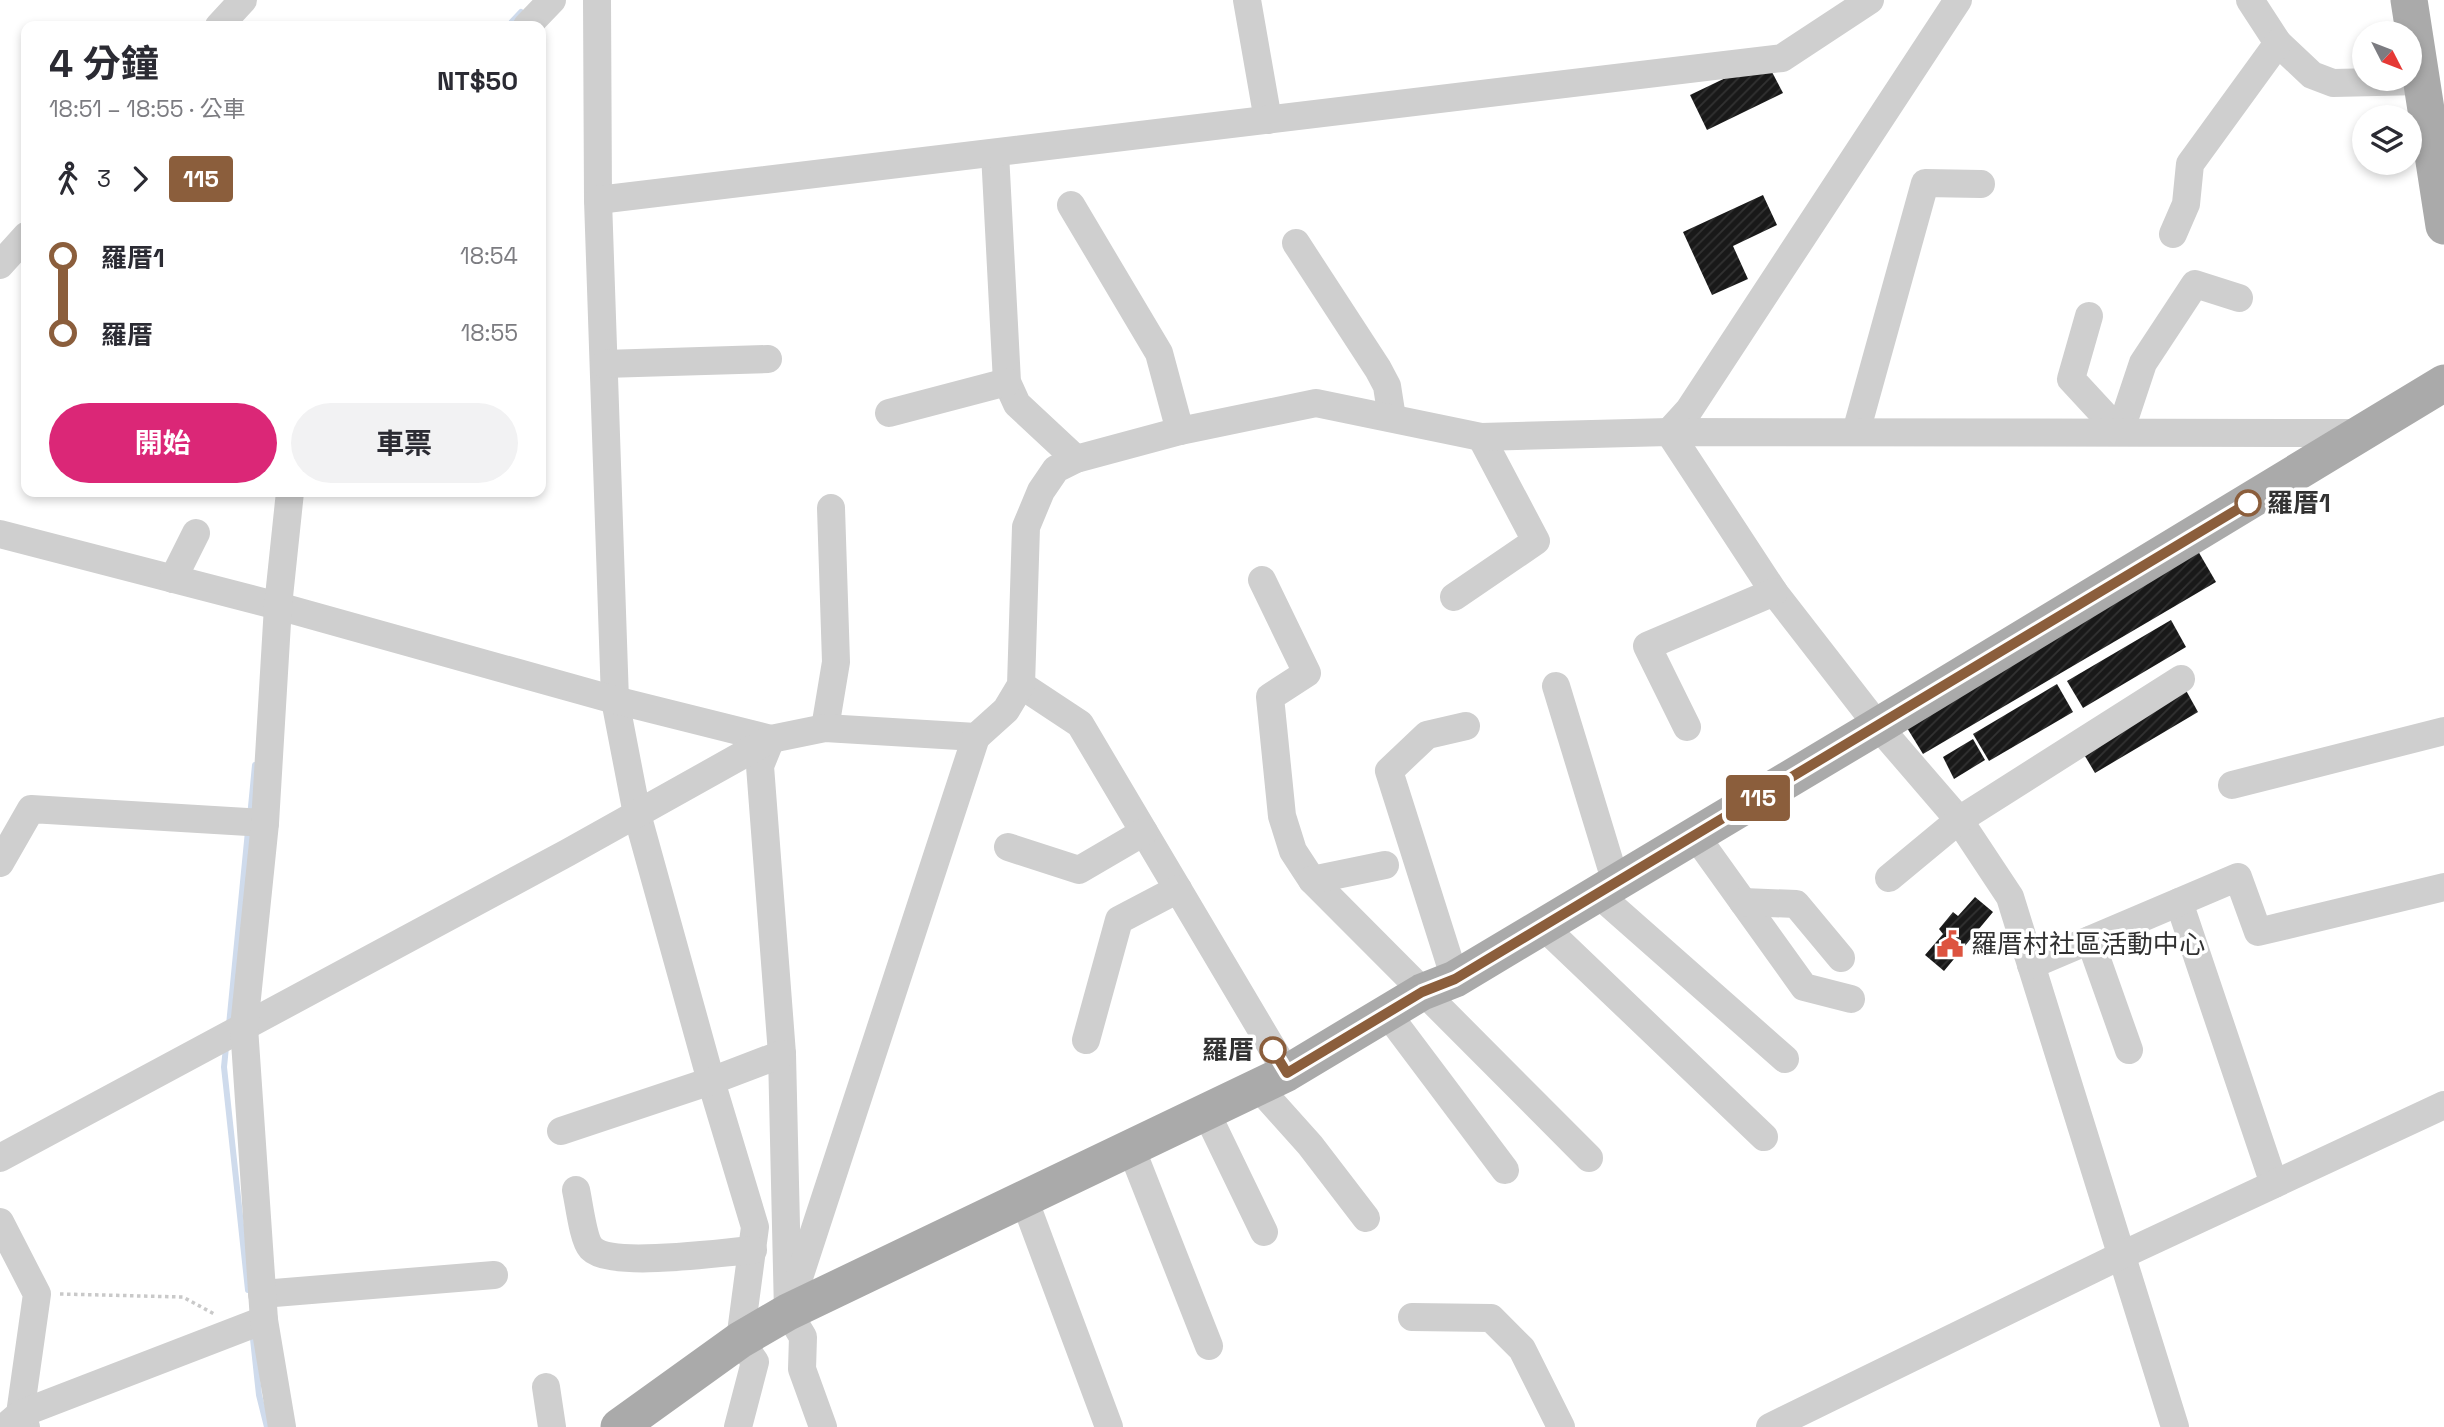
<!DOCTYPE html>
<html lang="zh-TW">
<head>
<meta charset="utf-8">
<style>
  body { margin:0; font-family:"Space Grotesk","Noto Sans TC",sans-serif; background:#f2f2f3; color:#2b2b33; height:100vh; display:flex; flex-direction:column; font-size:26px; white-space:nowrap }
  * { box-sizing:border-box; margin:0 }
  p { font-size:23px; color:#7c7c81 }
  .icon { flex:none; width:38px; height:38px; fill:none; stroke:currentColor; stroke-width:2; stroke-linecap:round; stroke-linejoin:round }
  .map { position:relative; flex:1; overflow:hidden }
  .sheet { position:absolute; left:21px; top:21px; width:525px; height:476px; display:flex; flex-direction:column; background:#fff; border-radius:14px; box-shadow:0 4px 10px #0003 }
  .sheet>* { flex:none }
  .badge { padding:0 14px; border-radius:5px; font-size:24px; line-height:46px }
  .needle { width:46px; rotate:132deg }
  .controls { position:absolute; left:2352px; top:21px; display:grid; gap:14px }
  .controls a { display:grid; place-items:center; width:70px; height:70px; border-radius:50%; background:#fff; box-shadow:0 4px 10px #0003; font-size:35px }
  .map>.badge { position:absolute; translate:-50% -50%; box-shadow:0 0 0 4px #fff }
  .legs { display:flex; align-items:center; gap:10px; height:77px; padding:0 28px; font-size:23px }
  .legs p { margin-inline-start:auto }
  .overview { display:flex; align-items:center; justify-content:space-between; height:119px; padding:0 28px }
  h1 { font-size:38px; font-weight:700; line-height:52px }
  .button { display:flex; gap:14px; margin-top:auto; padding:14px 28px }
  .button a { flex:1; height:80px; border-radius:42px; background:#db2777; color:#fff; font-size:28px; font-weight:700; line-height:80px; text-align:center }
  .button a+a { background:#f2f2f3; color:#2b2b33 }
  ul { padding:0 28px; list-style:none }
  li { display:flex; align-items:center; gap:24px; height:77px; font-size:26px }
  li i { display:grid; place-items:center; width:10px; height:100%; margin:0 9px; background:currentColor }
  li i::after { content:''; width:18px; height:18px; margin:-9px; border:5px solid; border-radius:50%; background:#fff }
  li p { margin-inline-start:auto }
  li:first-child i { background:linear-gradient(#0000 50%,currentColor 0) }
  li:last-child i { background:linear-gradient(currentColor 50%,#0000 0) }
  .map>svg:first-child { display:block }
  .lines { fill:none; stroke-linecap:round; stroke-linejoin:round }
  .stream { stroke:#cfdbec; stroke-width:6 }
  .building { fill:url(#building-hatch) }
  .path { stroke:#c9c9c9; stroke-width:3.5; stroke-dasharray:3.5 3.5; stroke-linecap:butt }
  .minor { stroke:#cfcfcf; stroke-width:28 }
  .major { stroke:#aaa; stroke-width:37 }
  .line-1-casing { stroke:#fff; stroke-width:16 }
  .line-1 { stroke:#8b5e3c; stroke-width:10 }
  .stop-1-dot { fill:#fff; stroke:#8b5e3c; stroke-width:3.5 }
  .labels { text-anchor:middle; stroke-width:7; stroke-linejoin:round; paint-order:stroke }
  .stop-label { font-size:26px; font-weight:bold; fill:#323232; stroke:#fff; text-anchor:start }
  .poi-label { font-size:26px; fill:#323232; stroke:#fff; text-anchor:start }
</style>
</head>
<body>
<div class="map">
<svg width="2444" height="1427" viewBox="0 0 2444 1427">
  <defs>
    <pattern id="building-hatch" width="6" height="6" patternUnits="userSpaceOnUse" patternTransform="scale(1.75)"><rect width="6" height="6" fill="#191919"/><path d="M-1 1l2-2M0 6l6-6M5 7l2-2" fill="none" stroke="#323232"/></pattern>
  </defs>
  <rect width="100%" height="100%" fill="#fff"/>
  <g class="lines">
    <g class="stream">
      <polyline points="508,26 521,12"/>
      <polyline points="250,817 255,765"/>
      <polyline points="229,1025 248,831"/>
      <polyline points="226,1047 224,1067 248,1290"/>
      <polyline points="253,1339 259,1395 267,1427"/>
    </g>
  </g>
  <g class="building">
    <polygon points="1738,72 1772,72 1783,93 1707,130 1690,95"/>
    <polygon points="1763,195 1777,225 1733,246 1748,279 1712,295 1683,232"/>
    <polygon points="2198,551 2216,582 1923,754 1904,723"/>
    <polygon points="2171,620 2186,647 2083,708 2067,681"/>
    <polygon points="2057,684 2073,712 1989,761 1973,734"/>
    <polygon points="2183,685 2198,712 2095,773 2079,746"/>
    <polygon points="1973,739 1985,760 1954,779 1943,757"/>
    <polygon points="1975,897 1993,912 1944,971 1925,955 1943,934 1939,929 1953,912 1958,916"/>
  </g>
  <g class="lines">
    <polyline class="path" points="60,1294 183,1297 216,1315"/>
    <g class="minor">
      <polyline points="597,0 598,200 615,700 637,814 711,1081 755,1227 740,1340 755,1362 738,1427"/>
      <polyline points="1247,0 1268,120"/>
      <polyline points="2250,0 2278,43 2312,75 2333,83 2421,81"/>
      <polyline points="219,26 243,0"/>
      <polyline points="527,26 552,0"/>
      <polyline points="995,153 1007,382 1017,404 1076,459"/>
      <polyline points="598,200 1782,58 1870,0"/>
      <polyline points="1071,205 1159,353 1180,431"/>
      <polyline points="2173,234 2186,204 2190,164 2278,43"/>
      <polyline points="1296,243 1378,369 1387,386 1392,418"/>
      <polyline points="0,265 26,236"/>
      <polyline points="2089,316 2071,379 2120,432 2143,363 2195,284 2239,298"/>
      <polyline points="604,364 768,359"/>
      <polyline points="889,413 1007,382"/>
      <polyline points="1669,432 1774,592 1878,726 1959,820 2010,897 2175,1427"/>
      <polyline points="1669,432 1689,410 1958,0"/>
      <polyline points="1856,432 1925,183 1981,184"/>
      <polyline points="0,534 278,606 615,700 771,739"/>
      <polyline points="173,579 196,533"/>
      <polyline points="1262,580 1307,673 1270,697 1282,816 1293,851 1312,880 1589,1158"/>
      <polyline points="1454,597 1536,541 1481,437"/>
      <polyline points="1021,685 1080,724 1287,1073"/>
      <polyline points="1556,686 1616,883"/>
      <polyline points="1687,727 1647,646 1774,592"/>
      <polyline points="825,728 836,662 831,508"/>
      <polyline points="771,739 760,766 782,1054 788,1312 803,1337 802,1369 823,1427"/>
      <polyline points="2232,785 2444,731"/>
      <polyline points="1695,835 1804,987 1851,999"/>
      <polyline points="1008,847 1079,870 1144,832"/>
      <polyline points="0,863 31,809 265,823"/>
      <polyline points="1889,878 1959,820 2181,679"/>
      <polyline points="1312,880 1385,865"/>
      <polyline points="1598,894 1785,1059"/>
      <polyline points="1743,902 1796,904 1841,958"/>
      <polyline points="2179,902 2274,1184"/>
      <polyline points="1543,926 1764,1137"/>
      <polyline points="2090,940 2129,1050"/>
      <polyline points="2031,965 2238,877 2258,932 2444,887"/>
      <polyline points="1455,979 1389,771 1427,735 1466,726"/>
      <polyline points="1387,1013 1505,1170"/>
      <polyline points="1086,1040 1119,920 1178,889"/>
      <polyline points="1258,1087 1310,1145 1366,1218"/>
      <polyline points="1206,1112 1264,1232"/>
      <polyline points="561,1131 711,1081 782,1054"/>
      <polyline points="1131,1148 1209,1346"/>
      <polyline points="0,1158 567,853 771,739 825,728 976,737 1006,710 1021,685 1026,527 1041,491 1056,469 1076,459 1180,431 1316,403 1481,437 1669,432 2363,433"/>
      <path d="M576 1190C579 1203 583 1239 591 1248 611 1269 722 1252 753 1250"/>
      <polyline points="1024,1199 1109,1427"/>
      <polyline points="0,1222 37,1294 20,1414 26,1427"/>
      <polyline points="794,1293 976,737"/>
      <polyline points="262,1294 494,1275"/>
      <polyline points="1412,1317 1491,1318 1522,1349 1561,1427"/>
      <polyline points="546,1387 552,1427"/>
      <polyline points="5,1427 20,1414 264,1320"/>
      <polyline points="282,1427 264,1320 244,1027 265,823 278,606 290,492"/>
      <polyline points="1770,1427 2120,1256 2444,1105"/>
    </g>
    <g class="major">
      <polyline points="2409,0 2444,226"/>
      <polyline points="619,1427 740,1340 788,1312 1287,1073 1422,992 1455,979 1878,726 2444,383"/>
    </g>
  </g>
  <g class="lines">
    <defs>
      <polyline id="line-1" points="1273,1050 1287,1073 1422,992 1455,979 2248,503"/>
    </defs>
    <use href="#line-1" class="line-1-casing"/>
    <use href="#line-1" class="line-1"/>
  </g>
  <defs>
    <symbol id="civic-bare" viewBox="-9 -9 18 18"><path d="M-.6-6.5H3V-4.5H.6V-3L4-1V1h2V6H-6V1h2V-1L-.6-3ZM-1.2 2.5V6h2.4V2.5Z" fill="#dd5440" stroke="#fff" stroke-width="2.5" paint-order="stroke"/></symbol>
  </defs>
  <g fill-rule="evenodd">
    <use href="#civic-bare" x="1931" y="925" width="38" height="38"/>
  </g>
  <g class="stop-1-dot">
    <circle cx="2248" cy="503" r="12"/>
    <circle cx="1273" cy="1050" r="12"/>
  </g>
  <g class="labels">
    <g class="stop-label">
      <text x="2267" y="512">羅厝1</text>
      <text x="1254" y="1059" text-anchor="end">羅厝</text>
    </g>
    <g class="poi-label">
      <text x="1971" y="953">羅厝村社區活動中心</text>
    </g>
  </g>
</svg>
<div class="controls">
<a><svg class="needle" viewBox="-14 -14 28 28"><path d="M0-13l5 13h-10z" fill="#e53935"/><path d="M0 13l5-13h-10z" fill="#7c7c81"/></svg></a>
<a><svg class="icon" aria-label="layers" viewBox="0 0 24 24"><path d="M12 4l9 5-9 5-9-5zM3 14l9 5 9-5"/></svg></a>
</div>
<b class="badge" style="left:1758px;top:798px;background:#8b5e3c;color:#fff">115</b>
<section class="sheet">
<div class="overview"><div><h1>4 分鐘</h1><p>18:51 – 18:55 · 公車</p></div><b>NT$50</b></div>
<div class="legs"><svg class="icon" aria-label="walk" viewBox="0 0 24 24"><circle cx="13" cy="4" r="2"/><path d="M13 8l-2 6 4 7M11 14l-3 7M7 12l3-4h3l4 4"/></svg>3<svg class="icon" aria-label="forward" viewBox="0 0 24 24"><path d="M9 5l7 7-7 7"/></svg><b class="badge" style="background:#8b5e3c;color:#fff">115</b></div>
<ul>
<li><i style="color:#8b5e3c"></i><b>羅厝1</b><p>18:54</p></li>
<li><i style="color:#8b5e3c"></i><b>羅厝</b><p>18:55</p></li>
</ul>
<div class="button"><a>開始</a><a>車票</a></div>
</section>
</div>
</body>
</html>
